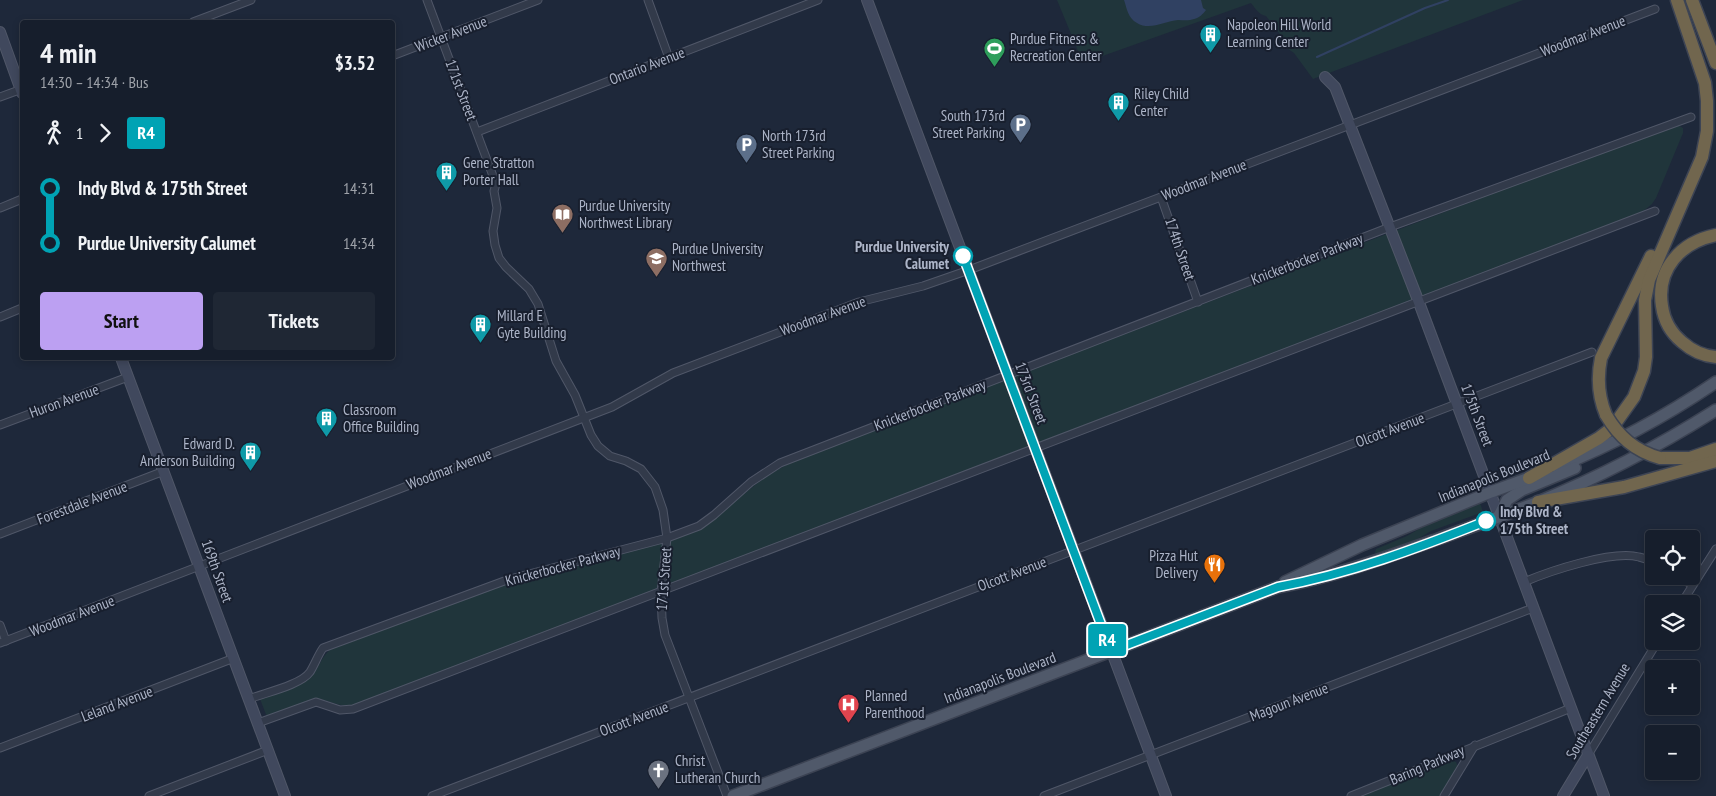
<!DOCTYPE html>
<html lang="en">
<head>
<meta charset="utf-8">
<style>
  body { margin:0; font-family:"PT Sans Narrow",sans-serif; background:#1f2734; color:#f1f3f6; height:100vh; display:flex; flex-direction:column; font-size:19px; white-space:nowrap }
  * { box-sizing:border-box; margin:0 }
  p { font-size:16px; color:#9ea2a9 }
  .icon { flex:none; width:28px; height:28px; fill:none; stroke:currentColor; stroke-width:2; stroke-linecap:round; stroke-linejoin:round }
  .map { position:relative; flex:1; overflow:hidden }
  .details { position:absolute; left:20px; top:20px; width:375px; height:340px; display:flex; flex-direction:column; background:#161e2c; border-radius:5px; box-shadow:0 2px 8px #0003,0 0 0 1px #353c48 }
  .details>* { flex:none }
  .badge { padding:0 10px; border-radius:4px; font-size:18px; line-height:32px }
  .controls { position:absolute; left:1645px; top:530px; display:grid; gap:10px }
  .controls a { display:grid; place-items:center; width:55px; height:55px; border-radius:5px; background:#161e2c; box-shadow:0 2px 8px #0003,0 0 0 1px #353c48; font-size:25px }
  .map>.badge { position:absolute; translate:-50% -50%; box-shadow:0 0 0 2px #fff }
  .legs { display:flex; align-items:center; gap:8px; height:55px; padding:0 20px; font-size:16px }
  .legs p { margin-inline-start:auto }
  .overview { display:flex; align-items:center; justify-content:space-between; height:85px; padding:0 20px }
  h1 { font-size:28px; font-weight:700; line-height:38px }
  .cta { display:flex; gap:10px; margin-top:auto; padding:10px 20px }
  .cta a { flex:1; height:58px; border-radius:5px; background:#bca0f2; color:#111; font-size:20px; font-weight:700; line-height:58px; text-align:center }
  .cta a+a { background:#1f2734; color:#f1f3f6 }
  ul { padding:0 20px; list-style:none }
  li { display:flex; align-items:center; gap:18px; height:55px; font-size:19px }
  li i { display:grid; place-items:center; width:8px; height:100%; margin:0 6px; background:currentColor }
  li i::after { content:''; width:12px; height:12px; margin:-6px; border:4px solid; border-radius:50%; background:#161e2c }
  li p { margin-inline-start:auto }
  li:first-child i { background:linear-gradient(#0000 50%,currentColor 0) }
  li:last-child i { background:linear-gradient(currentColor 50%,#0000 0) }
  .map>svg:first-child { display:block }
  .green { fill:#20353b }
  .water { fill:#304162 }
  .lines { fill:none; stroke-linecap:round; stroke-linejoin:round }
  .stream { stroke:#304162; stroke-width:2 }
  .street-casing { stroke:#505768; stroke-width:9 }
  .secondary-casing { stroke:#505768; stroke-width:12 }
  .primary-casing { stroke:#3c4353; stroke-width:14 }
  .highway-casing { stroke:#3d4454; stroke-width:15 }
  .street { stroke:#323a4a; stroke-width:7 }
  .secondary { stroke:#40485d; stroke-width:10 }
  .primary { stroke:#50596a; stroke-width:11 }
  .highway { stroke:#71664e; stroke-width:12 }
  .highway-bridge-casing { stroke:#3d4454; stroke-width:15; stroke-linecap:butt }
  .highway-bridge { stroke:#71664e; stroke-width:12 }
  .line-1-casing { stroke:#fff; stroke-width:11 }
  .line-1 { stroke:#00a3b4; stroke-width:8 }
  .stop-1-dot { fill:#fff; stroke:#00a3b4; stroke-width:2.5 }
  .labels { text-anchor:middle; stroke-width:4; stroke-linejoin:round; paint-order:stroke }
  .poi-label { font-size:15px; fill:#acb4c7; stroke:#181f2e; text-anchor:start }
  .street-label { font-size:15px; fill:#acb4c7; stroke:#181f2e }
  .stop-label { font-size:15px; font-weight:bold; fill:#acb4c7; stroke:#181f2e; text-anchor:end }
</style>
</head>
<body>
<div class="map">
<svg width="1716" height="796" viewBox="0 0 1716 796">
  <rect width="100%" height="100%" fill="#1e283a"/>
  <g class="green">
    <path d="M1057 0H1523L1313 79 1294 53 1288 49 1286 42 1266 16C1259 15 1255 8 1251 3L1083 63Z"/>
    <path d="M1678 125 1683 128V133L1656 198 1652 204 1641 213 352 706C339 707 329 700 317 699L267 717 260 699C274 693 301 687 312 676 319 668 321 657 330 650L522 576 680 537C712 524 725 509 750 489 765 476 782 467 799 458L1560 168Z"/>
    <polygon points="1480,503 1483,512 1431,531 1404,547 1378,555 1375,553 1376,549 1407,536 1429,523"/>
    <polygon points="1450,760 1456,762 1458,767 1441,796 1360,796"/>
  </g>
  <path class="water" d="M1124 0H1201L1203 8 1206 10C1203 14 1199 18 1194 19 1189 21 1183 20 1178 20 1165 21 1150 31 1137 23 1128 18 1127 9 1124 0Z"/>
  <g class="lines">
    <polyline class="stream" points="1317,57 1425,8 1448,0"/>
    <defs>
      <g id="street">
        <polyline points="427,0 496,184 494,191 497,208 493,231 495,245 499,258 506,267 529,289 538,304 556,361 575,395 591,435 598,446 610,456 626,461 641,469 655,487 663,510 667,538 661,592 662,618 665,635 727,796"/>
        <polyline points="648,0 669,58"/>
        <polyline points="193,22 251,0"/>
        <polyline points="392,56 538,0"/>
        <polyline points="0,97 22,89"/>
        <polyline points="477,132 818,0"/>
        <polyline points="1161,197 1198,302"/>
        <polyline points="0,208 22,199"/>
        <polyline points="0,317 22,308"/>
        <polyline points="0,425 128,377"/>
        <polyline points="0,534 164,471"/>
        <polyline points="1677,576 1692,585"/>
        <path d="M1524 582C1550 571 1612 550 1639 557 1644 558 1649 560 1654 562"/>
        <polyline points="1681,604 1716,549"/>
        <polyline points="0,625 6,641"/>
        <polyline points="0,643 612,407 673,373 859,302 923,286 969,270 1655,9"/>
        <path d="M249 699C264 693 301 685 310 672 315 664 318 655 323 648L507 580 667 538 699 526 714 515 751 482 780 463 1390 227 1691 117"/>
        <polyline points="258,723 316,702 340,710 353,709 1655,211"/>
        <polyline points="0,748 234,658"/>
        <polyline points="1588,755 1658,641"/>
        <polyline points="149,796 268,750"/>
        <polyline points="432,796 1592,352"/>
        <polyline points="1044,796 1533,608"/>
        <polyline points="1351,796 1571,708"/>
        <polyline points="1444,796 1475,745"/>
      </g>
      <g id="secondary">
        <polyline points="867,0 1166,796"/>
        <polyline points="0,32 22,93"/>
        <polyline points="1325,77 1335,87 1418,300 1604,796"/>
        <polyline points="121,358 285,796"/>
        <polyline points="1563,796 1588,755"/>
      </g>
      <g id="primary">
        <path d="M1557 467C1612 445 1666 416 1716 382"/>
        <polyline points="1499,516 1507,500 1522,490 1575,468"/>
        <polyline points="1285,582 1362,545 1491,492 1537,475"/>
        <path d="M733 796 1278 587C1333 577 1385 558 1438 539 1471 527 1505 515 1538 502 1600 477 1659 446 1716 410"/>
      </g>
      <g id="highway">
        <polyline points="1692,0 1716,63"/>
        <path d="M1716 235C1681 242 1656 269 1662 306 1664 321 1670 332 1682 342 1691 350 1703 356 1716 357"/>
        <path d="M1606 415C1598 396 1597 378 1601 358L1651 256"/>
        <polyline points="1660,458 1690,458 1716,449"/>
        <polyline points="1529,478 1599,438 1612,428 1634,397 1644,371 1646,357 1645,300 1649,280 1702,157 1707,131 1707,101 1705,83 1677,0"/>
        <polyline points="1538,502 1624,487 1716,461"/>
      </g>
    </defs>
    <use href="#street" class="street-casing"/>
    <use href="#secondary" class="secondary-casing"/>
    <use href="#primary" class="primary-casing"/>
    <use href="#highway" class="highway-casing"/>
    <use href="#street" class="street"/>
    <use href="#secondary" class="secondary"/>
    <use href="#primary" class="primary"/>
    <use href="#highway" class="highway"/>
    <defs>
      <path id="highway-bridge" d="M1606 415C1619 437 1635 451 1660 458"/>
    </defs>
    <use href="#highway-bridge" class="highway-bridge-casing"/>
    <use href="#highway-bridge" class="highway-bridge"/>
  </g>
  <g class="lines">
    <defs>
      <path id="line-1" d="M963 256 1111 651 1278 587C1349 574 1418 548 1486 521"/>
    </defs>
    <use href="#line-1" class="line-1-casing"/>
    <use href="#line-1" class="line-1"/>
  </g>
  <defs>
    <symbol id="building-pin" viewBox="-11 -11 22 30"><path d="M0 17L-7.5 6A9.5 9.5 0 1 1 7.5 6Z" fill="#0f9aa8" stroke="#181f2e"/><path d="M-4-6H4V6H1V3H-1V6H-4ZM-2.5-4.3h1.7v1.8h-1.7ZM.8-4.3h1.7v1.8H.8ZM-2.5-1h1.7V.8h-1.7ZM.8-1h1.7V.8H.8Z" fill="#fff"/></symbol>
    <symbol id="stadium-pin" viewBox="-11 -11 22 30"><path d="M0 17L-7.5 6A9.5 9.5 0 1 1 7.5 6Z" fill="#2e9e5b" stroke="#181f2e"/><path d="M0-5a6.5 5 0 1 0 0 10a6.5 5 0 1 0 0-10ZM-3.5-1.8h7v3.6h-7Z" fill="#fff"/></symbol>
    <symbol id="parking-pin" viewBox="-11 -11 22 30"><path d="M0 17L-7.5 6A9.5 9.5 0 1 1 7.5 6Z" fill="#5c6f8a" stroke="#181f2e"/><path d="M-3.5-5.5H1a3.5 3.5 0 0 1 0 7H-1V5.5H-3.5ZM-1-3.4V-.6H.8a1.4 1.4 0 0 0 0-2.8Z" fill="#fff"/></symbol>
    <symbol id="library-pin" viewBox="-11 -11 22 30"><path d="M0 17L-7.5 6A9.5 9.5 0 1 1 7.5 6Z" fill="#8d6e63" stroke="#181f2e"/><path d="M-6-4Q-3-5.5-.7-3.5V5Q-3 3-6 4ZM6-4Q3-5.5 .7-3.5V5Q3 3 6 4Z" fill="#fff"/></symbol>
    <symbol id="university-pin" viewBox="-11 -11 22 30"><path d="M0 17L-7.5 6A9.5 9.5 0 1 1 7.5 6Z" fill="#8d6e63" stroke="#181f2e"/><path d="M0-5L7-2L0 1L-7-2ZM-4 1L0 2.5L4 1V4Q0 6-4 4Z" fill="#fff"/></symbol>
    <symbol id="restaurant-pin" viewBox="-11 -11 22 30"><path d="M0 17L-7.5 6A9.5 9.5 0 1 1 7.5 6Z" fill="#e8710a" stroke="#181f2e"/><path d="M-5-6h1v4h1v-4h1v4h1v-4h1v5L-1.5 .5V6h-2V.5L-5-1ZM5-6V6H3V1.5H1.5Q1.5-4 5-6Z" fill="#fff"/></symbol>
    <symbol id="hospital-pin" viewBox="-11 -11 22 30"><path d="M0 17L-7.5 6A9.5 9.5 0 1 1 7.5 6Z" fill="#e0444e" stroke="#181f2e"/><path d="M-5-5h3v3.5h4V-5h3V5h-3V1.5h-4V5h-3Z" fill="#fff"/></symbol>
    <symbol id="church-pin" viewBox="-11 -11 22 30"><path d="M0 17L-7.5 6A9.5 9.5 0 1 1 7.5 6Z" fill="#6b7280" stroke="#181f2e"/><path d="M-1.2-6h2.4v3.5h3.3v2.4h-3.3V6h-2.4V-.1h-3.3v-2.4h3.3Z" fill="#fff"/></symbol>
  </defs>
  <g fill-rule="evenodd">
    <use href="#building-pin" x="1198" y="22" width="25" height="34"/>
    <use href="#stadium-pin" x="982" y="36" width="25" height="34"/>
    <use href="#building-pin" x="1106" y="90" width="25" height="34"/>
    <use href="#parking-pin" x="1008" y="112" width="25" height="34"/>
    <use href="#parking-pin" x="734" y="132" width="25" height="34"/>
    <use href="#building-pin" x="434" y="160" width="25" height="34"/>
    <use href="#library-pin" x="550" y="202" width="25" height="34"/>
    <use href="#university-pin" x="644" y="246" width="25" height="34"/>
    <use href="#building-pin" x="468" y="312" width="25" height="34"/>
    <use href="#building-pin" x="314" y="406" width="25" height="34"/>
    <use href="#building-pin" x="238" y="440" width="25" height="34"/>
    <use href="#restaurant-pin" x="1202" y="552" width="25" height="34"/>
    <use href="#hospital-pin" x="836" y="692" width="25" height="34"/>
    <use href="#church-pin" x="646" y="758" width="25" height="34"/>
  </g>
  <g class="stop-1-dot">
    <circle cx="963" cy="256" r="9"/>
    <circle cx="1486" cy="521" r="9"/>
  </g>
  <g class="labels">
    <g class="poi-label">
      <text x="1227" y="30">Napoleon Hill World<tspan x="1227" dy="17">Learning Center</tspan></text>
      <text x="1010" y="44">Purdue Fitness &amp;<tspan x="1010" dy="17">Recreation Center</tspan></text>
      <text x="1134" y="99">Riley Child<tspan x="1134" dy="17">Center</tspan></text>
      <text x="1005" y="121" text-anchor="end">South 173rd<tspan x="1005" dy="17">Street Parking</tspan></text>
      <text x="762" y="141">North 173rd<tspan x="762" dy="17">Street Parking</tspan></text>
      <text x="463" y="168">Gene Stratton<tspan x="463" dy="17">Porter Hall</tspan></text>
      <text x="579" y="211">Purdue University<tspan x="579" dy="17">Northwest Library</tspan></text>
      <text x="672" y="254">Purdue University<tspan x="672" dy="17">Northwest</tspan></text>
      <text x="497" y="321">Millard E<tspan x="497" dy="17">Gyte Building</tspan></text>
      <text x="343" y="415">Classroom<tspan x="343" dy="17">Office Building</tspan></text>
      <text x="235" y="449" text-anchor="end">Edward D.<tspan x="235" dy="17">Anderson Building</tspan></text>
      <text x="1198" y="561" text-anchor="end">Pizza Hut<tspan x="1198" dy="17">Delivery</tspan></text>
      <text x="865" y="701">Planned<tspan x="865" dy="17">Parenthood</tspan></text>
      <text x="675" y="766">Christ<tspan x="675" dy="17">Lutheran Church</tspan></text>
    </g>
    <g class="street-label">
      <text transform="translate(451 34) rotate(-21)" y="5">Wicker Avenue</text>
      <text transform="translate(1583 36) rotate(-21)" y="5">Woodmar Avenue</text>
      <text transform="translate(647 66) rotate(-21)" y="5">Ontario Avenue</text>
      <text transform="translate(461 90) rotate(69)" y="5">171st Street</text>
      <text transform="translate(1204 180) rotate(-21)" y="5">Woodmar Avenue</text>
      <text transform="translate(1180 249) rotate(71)" y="5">174th Street</text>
      <text transform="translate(1307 259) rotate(-21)" y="5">Knickerbocker Parkway</text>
      <text transform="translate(823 316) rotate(-20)" y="5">Woodmar Avenue</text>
      <text transform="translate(1031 393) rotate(69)" y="5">173rd Street</text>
      <text transform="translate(64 401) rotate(-20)" y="5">Huron Avenue</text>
      <text transform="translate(930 405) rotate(-21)" y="5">Knickerbocker Parkway</text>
      <text transform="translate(1477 415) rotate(69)" y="5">175th Street</text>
      <text transform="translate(1390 430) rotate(-21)" y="5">Olcott Avenue</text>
      <text transform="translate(449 469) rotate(-21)" y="5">Woodmar Avenue</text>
      <text transform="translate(1494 476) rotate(-22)" y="5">Indianapolis Boulevard</text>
      <text transform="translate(82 503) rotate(-21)" y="5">Forestdale Avenue</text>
      <text transform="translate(563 566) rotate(-15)" y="5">Knickerbocker Parkway</text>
      <text transform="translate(217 571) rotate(70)" y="5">169th Street</text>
      <text transform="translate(1012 574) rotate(-21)" y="5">Olcott Avenue</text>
      <text transform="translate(664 579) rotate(-86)" y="5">171st Street</text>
      <text transform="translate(72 616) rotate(-21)" y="5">Woodmar Avenue</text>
      <text transform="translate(1000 678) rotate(-21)" y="5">Indianapolis Boulevard</text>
      <text transform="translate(1289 702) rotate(-21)" y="5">Magoun Avenue</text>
      <text transform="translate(117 704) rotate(-21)" y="5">Leland Avenue</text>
      <text transform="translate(1598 711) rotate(-59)" y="5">Southeastern Avenue</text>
      <text transform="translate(634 719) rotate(-21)" y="5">Olcott Avenue</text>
      <text transform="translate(1427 765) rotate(-23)" y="5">Baring Parkway</text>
    </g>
    <g class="stop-label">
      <text x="949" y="252">Purdue University<tspan x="949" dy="17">Calumet</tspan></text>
      <text x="1500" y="517" text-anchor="start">Indy Blvd &amp;<tspan x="1500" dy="17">175th Street</tspan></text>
    </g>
  </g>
</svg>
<div class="controls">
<a><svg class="icon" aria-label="locate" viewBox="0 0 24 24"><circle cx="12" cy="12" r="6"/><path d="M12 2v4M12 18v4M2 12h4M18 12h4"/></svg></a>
<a><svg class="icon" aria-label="layers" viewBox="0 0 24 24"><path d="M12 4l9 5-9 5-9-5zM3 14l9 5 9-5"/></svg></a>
<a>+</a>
<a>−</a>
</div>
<b class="badge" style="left:1107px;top:640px;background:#00a3b4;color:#fff">R4</b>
<section class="details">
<div class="overview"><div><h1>4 min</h1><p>14:30 – 14:34 · Bus</p></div><b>$3.52</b></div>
<div class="legs"><svg class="icon" aria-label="walk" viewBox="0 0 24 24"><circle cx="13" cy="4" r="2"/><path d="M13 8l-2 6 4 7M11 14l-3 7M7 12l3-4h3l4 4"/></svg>1<svg class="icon" aria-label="forward" viewBox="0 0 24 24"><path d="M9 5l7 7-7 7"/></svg><b class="badge" style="background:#00a3b4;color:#fff">R4</b></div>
<ul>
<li><i style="color:#00a3b4"></i><b>Indy Blvd &amp; 175th Street</b><p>14:31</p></li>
<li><i style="color:#00a3b4"></i><b>Purdue University Calumet</b><p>14:34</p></li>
</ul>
<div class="cta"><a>Start</a><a>Tickets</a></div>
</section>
</div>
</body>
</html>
